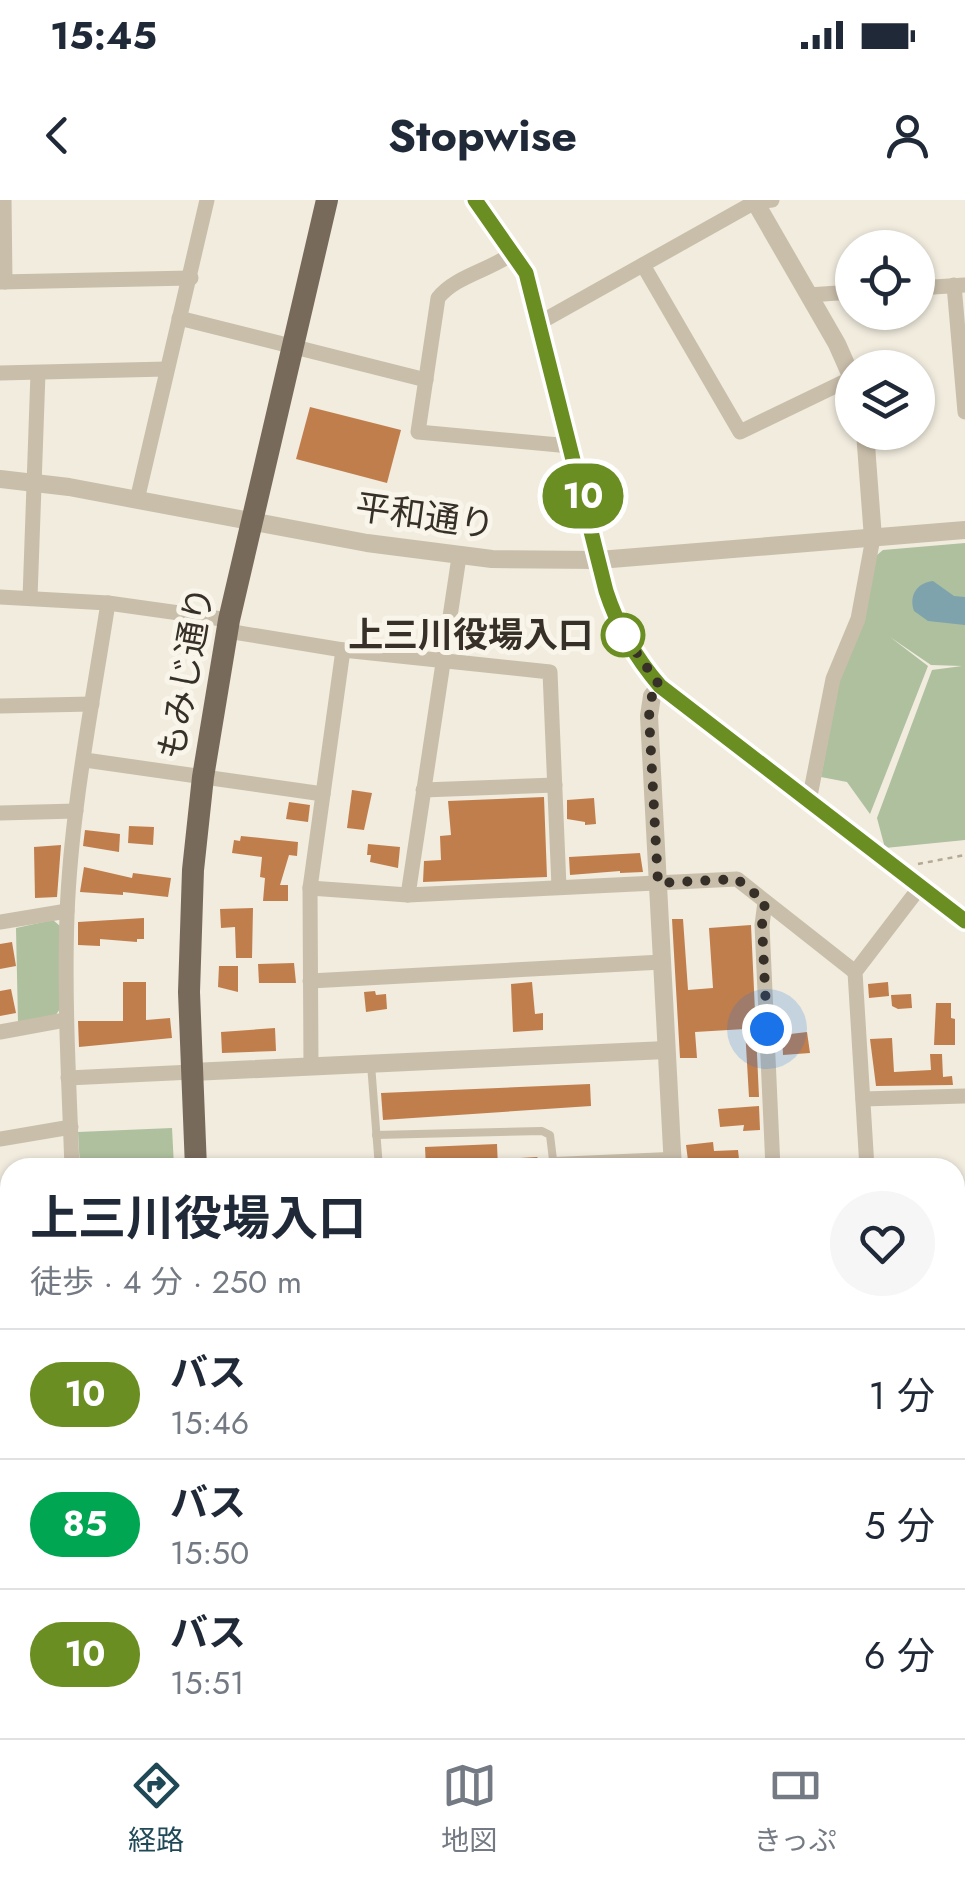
<!DOCTYPE html>
<html lang="ja">
<head>
<meta charset="utf-8">
<style>
  body { margin:0; font-family:Jost,"Noto Sans JP",sans-serif; background:#f6f6f7; color:#1f2937; height:100vh; display:flex; flex-direction:column; font-size:38px; white-space:nowrap }
  * { box-sizing:border-box; margin:0 }
  p { font-size:32px; color:#747a83 }
  .icon { flex:none; width:55px; height:55px; fill:none; stroke:currentColor; stroke-width:2; stroke-linecap:round; stroke-linejoin:round }
  .map { position:relative; flex:1; overflow:hidden }
  .sheet { position:absolute; left:0px; top:958px; width:965px; height:582px; display:flex; flex-direction:column; background:#fff; border-radius:30px 30px 0 0; box-shadow:0 2px 8px #0004 }
  .sheet>* { flex:none }
  .badge { padding:0 20px; border-radius:32px; font-size:35px; line-height:65px }
  .fabs { position:absolute; left:835px; top:30px; display:grid; gap:20px }
  .fabs a { display:grid; place-items:center; width:100px; height:100px; border-radius:50%; background:#fff; box-shadow:0 2px 8px #0004; font-size:50px }
  .you { position:absolute; width:50px; height:50px; margin:-25px; border:8px solid #fff; border-radius:50%; background:#1a73e8; box-shadow:0 0 0 15px #1a73e833 }
  .map>.badge { position:absolute; translate:-50% -50%; box-shadow:0 0 0 5px #fff }
  .round { display:grid; place-items:center; flex:none; width:105px; height:105px; border-radius:52px; background:#f6f6f7 }
  .overview { display:flex; align-items:center; justify-content:space-between; height:170px; padding:0 30px }
  h1 { font-size:48px; font-weight:700; line-height:75px }
  ul { padding:0; list-style:none }
  li { display:flex; align-items:center; gap:30px; height:130px; padding:0 30px; border-top:2px solid #e0e1e3 }
  li div { flex:1 }
  li b { display:block; font-size:38px }
  li em { font-style:normal }
  li .badge { min-width:110px; font-weight:700; text-align:center }
  .status { display:flex; justify-content:space-between; align-items:center; height:70px; padding:0 50px; background:#fff; direction:ltr }
  .status svg { height:28px; fill:currentColor }
  header { display:flex; justify-content:space-between; align-items:center; height:130px; padding:0 30px; background:#fff; font-size:45px; font-weight:700 }
  .menu { display:flex; justify-content:space-around; align-items:center; height:140px; border-top:2px solid #e0e1e3; background:#fff; font-size:28px; color:#747a83 }
  .menu a { display:grid; justify-items:center; gap:5px }
  .menu .on { color:#204957 }
  .map>svg:first-child { display:block }
  .green { fill:#aec09e }
  .water { fill:#7ea3ad }
  .building { fill:#c17e4d }
  .lines { fill:none; stroke-linecap:round; stroke-linejoin:round }
  .path { stroke:#b5a894; stroke-width:2.5; stroke-dasharray:5 5; stroke-linecap:butt }
  .service { stroke:#c9beaa; stroke-width:8 }
  .minor { stroke:#c9beaa; stroke-width:15 }
  .tertiary { stroke:#c9beaa; stroke-width:18 }
  .primary { stroke:#786a5b; stroke-width:22 }
  .line-casing { stroke:#fff; stroke-width:22 }
  .line { stroke:#6b8e23; stroke-width:15 }
  .walk { stroke:#373029; stroke-width:10; stroke-dasharray:0 18 }
  .stop-dot { fill:#fff; stroke:#6b8e23; stroke-width:5 }
  .labels { text-anchor:middle; stroke-width:10; stroke-linejoin:round; paint-order:stroke }
  .street-label { font-size:35px; fill:#373029; stroke:#f9f5ea }
  .stop-label { font-size:35px; font-weight:bold; fill:#373029; stroke:#f9f5ea; text-anchor:end }
</style>
</head>
<body>
<div class="status"><b>15:45</b><svg viewBox="0 0 49 12"><path d="M0 12V9h3v3zM5 12V6h3v6zM10 12V3h3v9zM15 12V0h3v12zM26 1h20v11H26zM47 4h2v5h-2z"/></svg></div>
<header><svg class="icon" aria-label="back" viewBox="0 0 24 24"><path d="M15 5l-7 7 7 7"/></svg>Stopwise<svg class="icon" aria-label="person" viewBox="0 0 24 24"><circle cx="12" cy="8" r="4"/><path d="M4 21q1-7 8-7t8 7"/></svg></header>
<div class="map">
<svg width="965" height="1538" viewBox="0 0 965 1538">
  <rect width="100%" height="100%" fill="#f1ecde"/>
  <g class="green">
    <polygon points="965,343 965,640 885,648 877,618 932,470 962,466 931,465 890,437 928,466 870,614 847,582 821,577 839,480 877,355 883,350"/>
    <polygon points="53,720 60,726 60,809 55,816 18,822 16,728"/>
    <polygon points="172,928 174,967 80,967 78,932"/>
    <polygon points="385,1530 385,1538 241,1538 240,1531"/>
  </g>
  <path class="water" d="M933 381 954 396 965 397V425L928 421 914 411C909 396 916 383 933 381Z"/>
  <g class="building">
    <polygon points="310,207 401,230 387,283 296,259"/>
    <polygon points="352,590 372,593 364,630 347,628"/>
    <polygon points="544,597 547,677 423,682 424,661 441,660 440,636 451,635 448,601"/>
    <polygon points="594,598 596,624 585,625 585,622 567,619 567,600"/>
    <polygon points="289,602 310,605 308,622 286,619"/>
    <polygon points="129,626 154,627 153,645 128,643"/>
    <polygon points="85,630 120,634 119,652 83,646"/>
    <polygon points="241,636 298,642 297,656 289,655 280,685 288,685 288,701 263,701 265,678 260,677 262,657 232,653 234,640 240,641"/>
    <polygon points="368,644 400,647 398,668 370,662 371,655 367,655"/>
    <polygon points="61,645 57,697 35,698 34,647"/>
    <polygon points="640,653 643,672 620,673 620,671 570,675 569,657"/>
    <polygon points="84,667 132,678 133,673 171,678 168,697 123,692 123,695 80,692"/>
    <polygon points="253,708 252,758 236,758 235,727 221,728 220,709"/>
    <polygon points="144,718 144,739 137,739 137,742 100,739 100,746 78,745 78,722"/>
    <polygon points="672,719 683,719 688,790 713,788 709,728 751,725 759,897 749,897 745,829 695,832 697,858 680,858"/>
    <polygon points="12,742 16,766 0,769 0,744"/>
    <polygon points="294,763 296,783 259,783 258,764"/>
    <polygon points="219,766 238,766 238,792 218,787"/>
    <polygon points="123,782 146,782 146,820 170,818 172,838 79,847 78,821 123,821"/>
    <polygon points="532,782 535,814 543,813 543,830 513,832 511,784"/>
    <polygon points="888,782 889,796 869,798 868,784"/>
    <polygon points="11,789 16,813 0,816 0,791"/>
    <polygon points="375,791 376,795 386,794 387,809 366,812 364,792"/>
    <polygon points="911,794 912,808 898,809 892,806 891,795"/>
    <polygon points="936,803 951,803 951,818 955,819 955,845 934,845"/>
    <polygon points="275,828 276,851 222,853 221,832"/>
    <polygon points="807,832 810,853 783,855 782,835"/>
    <polygon points="892,838 894,872 931,870 930,854 942,854 943,877 952,876 953,885 876,886 870,839"/>
    <polygon points="590,884 591,906 383,920 381,893"/>
    <polygon points="759,906 760,930 743,931 744,925 720,927 718,909"/>
    <polygon points="713,942 714,951 738,950 740,968 689,968 686,945"/>
    <polygon points="497,944 498,968 426,968 425,947"/>
    <polygon points="537,957 546,968 506,968 506,959"/>
  </g>
  <g class="lines">
    <polyline class="path" points="918,664 965,655"/>
    <g class="service">
      <polyline points="371,864 379,968"/>
      <polyline points="376,935 542,931 550,935 554,968"/>
      <polyline points="554,961 669,956"/>
    </g>
    <g class="minor">
      <polyline points="4,0 5,82"/>
      <path d="M513 53C491 70 455 76 438 98L418 232 570 246"/>
      <polyline points="643,65 740,232 852,178"/>
      <polyline points="0,82 191,78"/>
      <polyline points="954,85 965,212"/>
      <polyline points="918,88 965,85"/>
      <polyline points="809,95 852,92"/>
      <polyline points="179,118 426,180"/>
      <polyline points="539,123 755,2 772,0"/>
      <polyline points="0,173 167,169"/>
      <polyline points="137,300 207,0"/>
      <polyline points="0,397 108,403 229,420"/>
      <polyline points="30,398 38,173"/>
      <polyline points="227,431 343,450 550,472 559,687"/>
      <polyline points="0,506 92,504"/>
      <polyline points="85,560 323,594"/>
      <polyline points="423,590 555,585"/>
      <polyline points="809,601 833,479 858,419 873,338"/>
      <polyline points="0,613 76,611"/>
      <polyline points="310,688 408,695 737,679 855,772"/>
      <polyline points="408,695 459,357"/>
      <polyline points="765,702 762,725 773,968"/>
      <polyline points="0,722 67,711"/>
      <polyline points="310,781 662,762"/>
      <polyline points="0,832 65,820"/>
      <polyline points="311,867 310,688 343,450"/>
      <polyline points="68,878 192,872"/>
      <polyline points="863,899 965,896"/>
      <polyline points="0,939 71,927"/>
      <path d="M72 968C69 883 64 799 67 715 71 610 92 506 108 403"/>
      <polyline points="867,968 855,772 920,687"/>
      <polyline points="0,1049 10,1048"/>
      <polyline points="955,1436 965,1433"/>
      <polyline points="768,1530 769,1538"/>
    </g>
    <g class="tertiary">
      <path d="M475 0 526 73 606 391C618 428 635 457 660 486L965 721"/>
      <polyline points="754,0 837,144 852,178"/>
      <polyline points="865,232 873,338"/>
      <polyline points="0,279 69,287 367,343 492,359 599,360 965,330"/>
      <polyline points="660,486 652,496 649,516 673,968"/>
      <polyline points="192,872 666,850"/>
      <polyline points="0,1166 10,1165"/>
      <polyline points="222,1530 222,1538"/>
      <polyline points="551,1530 552,1538"/>
    </g>
    <g class="primary">
      <polyline points="196,968 189,792 193,670 203,577 229,420 327,0"/>
      <polyline points="955,1085 965,1084"/>
    </g>
  </g>
  <g class="lines">
    <defs>
      <path id="line" d="M475 0 526 73 606 391C618 428 635 457 660 486L965 721"/>
    </defs>
    <use href="#line" class="line-casing"/>
    <use href="#line" class="line"/>
    <polyline class="walk" points="623,435 620,429 660,486 652,496 649,516 658,683 737,679 765,702 762,725 767,829"/>
  </g>
  <circle class="stop-dot" cx="623" cy="435" r="20"/>
  <g class="labels">
    <g class="street-label">
      <text transform="translate(425 316) rotate(8)" y="12">平和通り</text>
      <text transform="translate(186 473) rotate(-80)" y="12">もみじ通り</text>
    </g>
    <g class="stop-label">
      <text x="593" y="447">上三川役場入口</text>
    </g>
  </g>
</svg>
<div class="fabs">
<a><svg class="icon" aria-label="locate" viewBox="0 0 24 24"><circle cx="12" cy="12" r="6"/><path d="M12 2v4M12 18v4M2 12h4M18 12h4"/></svg></a>
<a><svg class="icon" aria-label="layers" viewBox="0 0 24 24"><path d="M12 4l9 5-9 5-9-5zM3 14l9 5 9-5"/></svg></a>
</div>
<div class="you" style="left:767px;top:829px"></div>
<b class="badge" style="left:583px;top:296px;background:#6b8e23;color:#fff">10</b>
<section class="sheet">
<div class="overview"><div><h1>上三川役場入口</h1><p>徒歩 · 4 分 · 250 m</p></div><a class="round"><svg class="icon" aria-label="heart" viewBox="0 0 24 24"><path d="M12 20l-8-8c-3-5 5-10 8-4 3-6 11-1 8 4z"/></svg></a></div>
<ul>
<li><span class="badge" style="background:#6b8e23;color:#fff">10</span><div><b>バス</b><p>15:46</p></div><em>1 分</em></li>
<li><span class="badge" style="background:#00a651;color:#fff">85</span><div><b>バス</b><p>15:50</p></div><em>5 分</em></li>
<li><span class="badge" style="background:#6b8e23;color:#fff">10</span><div><b>バス</b><p>15:51</p></div><em>6 分</em></li>
</ul>
</section>
</div>
<nav class="menu">
<a class="on"><svg class="icon" aria-label="directions" viewBox="0 0 24 24"><path d="M12 3l9 9-9 9-9-9zM9 14v-3h6M13 9l2 2-2 2"/></svg>経路</a>
<a><svg class="icon" aria-label="map" viewBox="0 0 24 24"><path d="M3 6l6-2 6 2 6-2v14l-6 2-6-2-6 2zM9 4v14M15 6v14"/></svg>地図</a>
<a><svg class="icon" aria-label="tickets" viewBox="0 0 24 24"><path d="M3 7h18v10H3zM15 7v10"/></svg>きっぷ</a>
</nav>
</body>
</html>
